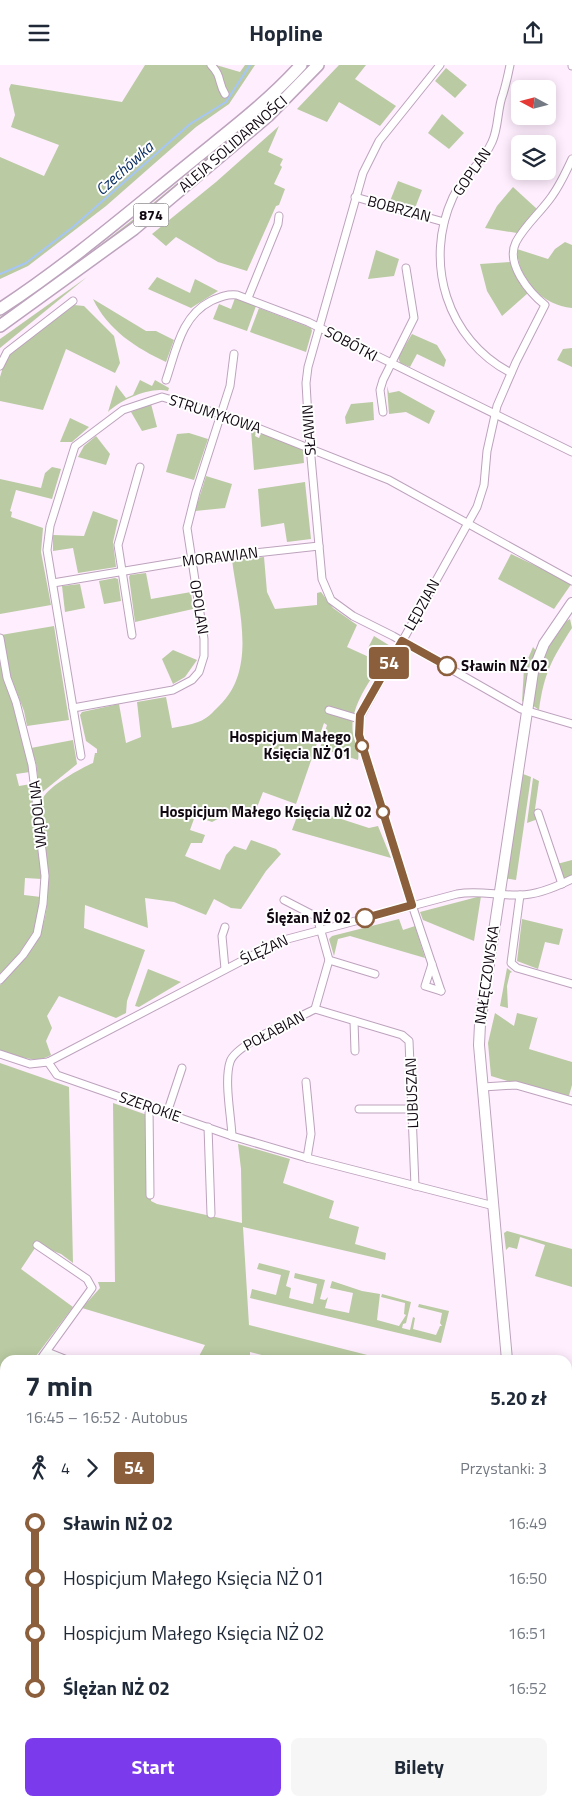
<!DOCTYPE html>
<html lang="pl">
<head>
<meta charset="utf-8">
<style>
  body { margin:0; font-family:"Titillium Web",sans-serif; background:#f6f6f7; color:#1f2937; height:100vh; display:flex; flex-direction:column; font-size:19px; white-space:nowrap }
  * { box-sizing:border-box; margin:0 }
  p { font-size:16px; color:#747a83 }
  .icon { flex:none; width:28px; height:28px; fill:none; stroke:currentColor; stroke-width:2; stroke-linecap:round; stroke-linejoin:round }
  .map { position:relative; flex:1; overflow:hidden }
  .details { position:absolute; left:0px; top:1290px; width:572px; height:451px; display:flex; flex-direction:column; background:#fff; border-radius:15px 15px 0 0; box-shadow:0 2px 12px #0003 }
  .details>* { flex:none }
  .badge { padding:0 10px; border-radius:4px; font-size:18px; line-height:32px }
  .needle { width:32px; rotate:277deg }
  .tools { position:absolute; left:511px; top:15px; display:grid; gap:10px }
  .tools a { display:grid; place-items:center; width:45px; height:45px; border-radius:8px; background:#fff; box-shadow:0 2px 12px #0003; font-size:25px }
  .map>.badge { position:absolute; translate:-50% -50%; box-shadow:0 0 0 2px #fff }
  .legs { display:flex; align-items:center; gap:8px; height:55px; padding:0 25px; font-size:16px }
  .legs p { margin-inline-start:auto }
  .summary { display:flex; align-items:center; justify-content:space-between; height:85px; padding:0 25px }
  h1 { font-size:28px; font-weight:700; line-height:38px }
  .button { display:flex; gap:10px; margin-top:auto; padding:10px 25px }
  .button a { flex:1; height:58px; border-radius:8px; background:#7c3aed; color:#fff; font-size:20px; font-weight:700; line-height:58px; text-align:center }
  .button a+a { background:#f6f6f7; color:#1f2937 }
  ul { padding:0 25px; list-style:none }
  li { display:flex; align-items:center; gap:18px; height:55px; font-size:19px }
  li i { display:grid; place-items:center; width:8px; height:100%; margin:0 6px; background:currentColor }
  li i::after { content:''; width:12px; height:12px; margin:-6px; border:4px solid; border-radius:50%; background:#fff }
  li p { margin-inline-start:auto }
  li:first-child i { background:linear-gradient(#0000 50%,currentColor 0) }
  li:last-child i { background:linear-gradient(currentColor 50%,#0000 0) }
  header { display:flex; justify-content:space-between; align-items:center; height:65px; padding:0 25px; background:#fff; font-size:22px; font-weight:700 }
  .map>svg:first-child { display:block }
  .green { fill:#bacba3 }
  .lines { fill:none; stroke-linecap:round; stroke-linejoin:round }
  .stream { stroke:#a6c6f7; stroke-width:2 }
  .street-casing { stroke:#bda3bd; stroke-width:9 }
  .secondary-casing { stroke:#bda3bd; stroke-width:12 }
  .primary-casing { stroke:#bda3bd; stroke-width:14 }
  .street { stroke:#fff; stroke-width:7 }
  .secondary { stroke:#fff; stroke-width:10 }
  .primary { stroke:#fff; stroke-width:11 }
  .line-1-casing { stroke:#fff; stroke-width:11 }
  .line-1 { stroke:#8b5e3c; stroke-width:8 }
  .stop-1-dot { fill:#fff; stroke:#8b5e3c; stroke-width:2.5 }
  .labels { text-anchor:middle; stroke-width:4; stroke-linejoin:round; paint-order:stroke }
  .shield { fill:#fff; stroke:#585258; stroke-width:1 }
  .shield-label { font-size:14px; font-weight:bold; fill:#110811 }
  .street-label { font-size:15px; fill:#110811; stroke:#fff }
  .stop-label { font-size:15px; font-weight:bold; fill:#110811; stroke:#fff; text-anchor:end }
  .water-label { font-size:16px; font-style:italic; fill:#082d61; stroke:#fff }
</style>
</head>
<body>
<header><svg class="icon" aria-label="menu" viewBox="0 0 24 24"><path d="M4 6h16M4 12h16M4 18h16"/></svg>Hopline<svg class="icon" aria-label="share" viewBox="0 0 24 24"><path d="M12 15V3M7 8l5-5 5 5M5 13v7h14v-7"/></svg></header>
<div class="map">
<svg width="572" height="1741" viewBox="0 0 572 1741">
  <rect width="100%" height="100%" fill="#ffeefe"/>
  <g class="green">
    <polygon points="145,0 216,0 240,7 245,0 255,0 229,39 196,62 106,141 28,201 0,214 0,92 44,111 59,80 11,62 15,50 9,24 11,19 122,37"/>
    <path d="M306 0H313L281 34 117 174 0 258V252C110 178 213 93 306 0Z"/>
    <polygon points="339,0 366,0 355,14 396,41 380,61 339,37 327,57 297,44"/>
    <polygon points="446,3 467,20 455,33 435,16"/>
    <polygon points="442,49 464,68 449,84 428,68"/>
    <polygon points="279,61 268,87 283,94 280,100 282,102 274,119 285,124 279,140 276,141 247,206 218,197 176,172 166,181 152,169 216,117"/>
    <polygon points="398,116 422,125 415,143 390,136"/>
    <polygon points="513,122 537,144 517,168 485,163 497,141"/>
    <path d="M565 177 572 180V243C541 240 518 214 517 184L548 194 555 184Z"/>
    <polygon points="511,183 515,209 528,228 502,251 487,226 480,199 510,197"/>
    <polygon points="376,185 399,194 394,211 368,214"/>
    <polygon points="87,212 0,283 0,274"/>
    <polygon points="157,212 190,228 195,214 218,226 191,243 148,224"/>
    <polygon points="235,233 256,241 247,266 213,254 219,239 231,244"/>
    <path d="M93 234 146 266H156L174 275 166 297C136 283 108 265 93 234Z"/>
    <polygon points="74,240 84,241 114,271 120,298 115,308 66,284 43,345 0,336 0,312 6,292"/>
    <polygon points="259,243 311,263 312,266 306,287 250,267"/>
    <polygon points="412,269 437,280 446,295 444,302 417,289 410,302 400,298 398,292"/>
    <polygon points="572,283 572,302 557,295 563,284"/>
    <path d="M140 315 152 321 155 315 169 323 168 326C151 321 120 335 108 347L116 320 126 333 133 330Z"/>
    <polygon points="387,321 389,328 399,326 435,346 429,359 406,347 389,349"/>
    <polygon points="373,337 374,355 346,359 345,352 351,339"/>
    <polygon points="151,339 157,362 142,366 131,347"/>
    <polygon points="70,353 89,362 72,377 60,377"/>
    <polygon points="251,365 256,367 255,371 259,373 261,368 300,383 303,385 304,398 254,405"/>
    <polygon points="189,368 208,374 194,415 166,407 177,369"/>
    <polygon points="96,371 110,389 106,400 78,392 84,381"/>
    <polygon points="52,402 61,404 52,434 16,425 10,446 12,447 11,452 43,463 41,487 51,540 0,549 0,414 41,423 45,408"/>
    <polygon points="206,411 232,419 225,443 195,446"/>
    <polygon points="305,417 311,474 287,477 284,458 261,462 258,424"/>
    <polygon points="93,446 118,455 113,477 116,502 78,508 73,483 53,486 53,470 84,471"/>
    <polygon points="511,489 572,518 554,544 498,514"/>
    <path d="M264 492 267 527 275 544 317 540V528L321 527 333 543 357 560 347 582 382 598C368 618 349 644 353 669 355 679 360 686 358 695L320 683 327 660 324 658 296 739 263 727 254 750 233 746 212 757 195 751 190 765 205 770 202 778H191L185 791 220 805 226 790 234 781 246 785 251 775 276 784 281 789 266 806 241 844 231 843 214 834 206 850 174 837 145 833 148 863 85 840 84 863 145 885 127 936 126 948 116 953 59 931 47 951 52 963 46 976 51 990C35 1000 16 990 0 985V920C15 902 34 888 41 866 49 845 49 819 46 797 44 780 36 749 43 733 49 721 81 703 93 698L95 688H97V684L86 676 80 650 82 647 119 639 126 678 141 672 137 637 166 632 172 663C181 661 190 660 198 657 207 654 213 647 219 641 258 604 238 542 232 495Z"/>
    <polygon points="146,508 151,534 191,527 193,544 135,557 129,512 130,510"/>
    <polygon points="115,513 118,514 121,536 104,539 99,516"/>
    <polygon points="80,519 85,543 65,547 62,521"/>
    <path d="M570 554 572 563C552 594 544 608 539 645L532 640C534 605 544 584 565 557Z"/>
    <polygon points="54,561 69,655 27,661 24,646 8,605 1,570"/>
    <polygon points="374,571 392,582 386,592 368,583"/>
    <polygon points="533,582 537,587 525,634 522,637 524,603"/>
    <polygon points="173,585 197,595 185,612 173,619 162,594"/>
    <polygon points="0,591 16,643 30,707 16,709 19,721 31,719 35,764 42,814 25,813 24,830 41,832 35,865 15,894 0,909"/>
    <polygon points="73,675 77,699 40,729 36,698 31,683"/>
    <polygon points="523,709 531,712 516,815 504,813 520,711"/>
    <polygon points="533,713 539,716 535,744 538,754 527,758"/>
    <polygon points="301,741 369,763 378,761 391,793 292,765"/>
    <polygon points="572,795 572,812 563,815 557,799"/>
    <polygon points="481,831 474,876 423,855 420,847"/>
    <polygon points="399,854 403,865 415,861 425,893 350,871 338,874 334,891 329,874 332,871"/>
    <polygon points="522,854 563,864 559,880 545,877 538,904 517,896"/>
    <polygon points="507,903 512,907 510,908 507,921 508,943 500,941"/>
    <polygon points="148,904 181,917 139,942 135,941"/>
    <polygon points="495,948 514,961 517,948 537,953 538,951 529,984 572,997 572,1020 568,1034 491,1011 488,978"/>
    <polygon points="0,998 69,1022 73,1198 61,1189 37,1180 21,1204 73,1242 33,1295 5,1295 5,1322 0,1318"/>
    <polygon points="113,1038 147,1050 151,1136 157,1139 242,1158 241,1104 238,1079 290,1094 283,1118 334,1136 329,1153 359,1162 355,1179 386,1188 385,1195 243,1162 249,1260 387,1295 281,1295 250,1287 250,1295 197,1295 205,1280 82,1243 100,1223 98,1217 115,1217"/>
    <polygon points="507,1166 572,1184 572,1222 535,1211 545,1180 520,1172 517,1184 509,1182 506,1185 504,1168"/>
    <polygon points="259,1198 290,1206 286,1221 291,1223 289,1233 313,1239 317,1219 294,1213 295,1208 325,1215 320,1234 325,1235 328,1232 325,1243 349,1248 353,1228 330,1223 332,1216 362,1226 380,1229 377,1255 399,1261 406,1250 404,1249 405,1238 381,1232 382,1229 411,1237 406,1258 403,1259 402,1263 410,1265 413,1252 415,1253 413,1264 436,1270 440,1261 442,1261 440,1258 442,1248 418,1242 419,1239 449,1246 441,1278 250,1233 252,1224 276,1230 281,1210 257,1204"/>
    <polygon points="463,1736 518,1736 534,1741 471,1741 462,1739"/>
  </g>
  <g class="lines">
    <polyline class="stream" points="0,209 26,198 73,162 190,59 226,37 250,0"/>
    <defs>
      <g id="street">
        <path d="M211 0C222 11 218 18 225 29"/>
        <polyline points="440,0 379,76 363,108 308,302 306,318 309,370 322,514 331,535 353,551 393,571 521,644 572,659"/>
        <path d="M510 0C508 10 506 19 503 29 497 44 499 62 492 77 483 98 463 111 453 132 423 197 447 275 511 308"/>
        <polyline points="572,0 572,1"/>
        <polyline points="355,132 444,157"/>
        <polyline points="248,233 278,159 279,151"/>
        <polyline points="0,301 7,287 73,236"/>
        <path d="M166 315C176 286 181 251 211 236 220 232 227 229 237 230L308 257 572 387"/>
        <polyline points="383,347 380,325 383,315 414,253 406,203"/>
        <polyline points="53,518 191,495 319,481"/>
        <polyline points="132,570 118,480 140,402"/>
        <polyline points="0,573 7,613 16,637 32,700 45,811 43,839 37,869 23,890 0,915"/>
        <polyline points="73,643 173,625 192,615 199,607 204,591 204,574 187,463 196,427 230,321 234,289"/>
        <polyline points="329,645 359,654"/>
        <polyline points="81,691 47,485 50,461 75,381 123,345 162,332 230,352 389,415 572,516"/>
        <polyline points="538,748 562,819"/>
        <polyline points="520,830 511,898 517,903 572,919"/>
        <polyline points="225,862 222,871 225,904"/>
        <polyline points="329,895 375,909"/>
        <polyline points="432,899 425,921 441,926"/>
        <path d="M441 926 409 831 363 683 359 670V654L477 442 484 420 487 386 497 341 516 297 545 240C530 228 505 199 516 177 525 160 541 147 552 131 560 120 566 107 572 94"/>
        <polyline points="315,944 402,970 409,976 415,1121"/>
        <polyline points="354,956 355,986"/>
        <path d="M0 989 30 999 48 997 280 876 457 829C479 825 498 831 520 830 538 830 556 822 572 814"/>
        <polyline points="48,997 57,1010 232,1071 307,1093 494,1141"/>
        <polyline points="306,1017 311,1069 307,1093"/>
        <polyline points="483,1022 516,1020 572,1036"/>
        <polyline points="149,1042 150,1130"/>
        <polyline points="359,1044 412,1044"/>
        <polyline points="167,1048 182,1003"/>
        <polyline points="208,1062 211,1149"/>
        <path d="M232 1071C231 1050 224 1016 230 997 235 979 297 954 315 944L329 895 317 852 284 835"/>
        <polyline points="37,1180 87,1214 92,1223 40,1295"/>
        <polyline points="47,1287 67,1295"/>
        <polyline points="0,1324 5,1328"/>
        <polyline points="178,1736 178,1741"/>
      </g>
      <g id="secondary">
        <polyline points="507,1295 479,980 480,959 533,607 544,579 572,538"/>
        <polyline points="456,1741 458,1736"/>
      </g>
      <g id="primary">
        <path d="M0 244C64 202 122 153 181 105 222 71 265 40 301 0"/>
        <polyline points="0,261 134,164 268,51 318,0"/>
      </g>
    </defs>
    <use href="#street" class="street-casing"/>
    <use href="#secondary" class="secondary-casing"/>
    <use href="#primary" class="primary-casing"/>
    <use href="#street" class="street"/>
    <use href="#secondary" class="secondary"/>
    <use href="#primary" class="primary"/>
  </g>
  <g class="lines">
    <defs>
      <polyline id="line-1" points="365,853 412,840 359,670 360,650 402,576 447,601"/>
    </defs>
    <use href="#line-1" class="line-1-casing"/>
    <use href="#line-1" class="line-1"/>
  </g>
  <g class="stop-1-dot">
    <circle cx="447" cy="601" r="9"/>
    <circle cx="362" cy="681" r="6"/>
    <circle cx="383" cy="747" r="6"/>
    <circle cx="365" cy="853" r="9"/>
  </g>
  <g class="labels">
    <rect class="shield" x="133.5" y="138.5" width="35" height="23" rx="4"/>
    <g class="shield-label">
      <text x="151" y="155">874</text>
    </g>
    <g class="street-label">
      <text transform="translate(233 79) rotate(-41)" y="5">ALEJA SOLIDARNOŚCI</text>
      <text transform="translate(472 107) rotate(-55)" y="5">GOPLAN</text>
      <text transform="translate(399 144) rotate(15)" y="5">BOBRZAN</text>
      <text transform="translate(351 279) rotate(28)" y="5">SOBÓTKI</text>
      <text transform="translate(215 349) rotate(18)" y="5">STRUMYKOWA</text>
      <text transform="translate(309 365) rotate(-94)" y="5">SŁAWIN</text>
      <text transform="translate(220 492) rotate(-7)" y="5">MORAWIAN</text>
      <text transform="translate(422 540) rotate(-61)" y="5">LĘDZIAN</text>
      <text transform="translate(199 542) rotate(81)" y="5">OPOLAN</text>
      <text transform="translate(38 749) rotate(-96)" y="5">WĄDOLNA</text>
      <text transform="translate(264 885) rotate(-25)" y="5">ŚLĘŻAN</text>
      <text transform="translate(487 910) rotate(-82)" y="5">NAŁĘCZOWSKA</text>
      <text transform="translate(274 966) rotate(-28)" y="5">POŁABIAN</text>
      <text transform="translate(412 1028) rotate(-92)" y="5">LUBUSZAN</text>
      <text transform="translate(150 1042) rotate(19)" y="5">SZEROKIE</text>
    </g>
    <g class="stop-label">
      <text x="461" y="606" text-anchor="start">Sławin NŻ 02</text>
      <text x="351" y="677">Hospicjum Małego<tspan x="351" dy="17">Księcia NŻ 01</tspan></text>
      <text x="372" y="752">Hospicjum Małego Księcia NŻ 02</text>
      <text x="351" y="858">Ślężan NŻ 02</text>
    </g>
    <g class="water-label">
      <text transform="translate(124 103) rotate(-42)" y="6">Czechówka</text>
    </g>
  </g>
</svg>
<div class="tools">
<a><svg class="needle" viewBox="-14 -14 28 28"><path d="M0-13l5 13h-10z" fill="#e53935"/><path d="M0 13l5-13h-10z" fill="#747a83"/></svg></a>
<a><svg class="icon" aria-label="layers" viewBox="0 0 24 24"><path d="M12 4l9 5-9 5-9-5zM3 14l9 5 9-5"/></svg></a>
</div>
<b class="badge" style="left:389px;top:598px;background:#8b5e3c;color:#fff">54</b>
<section class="details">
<div class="summary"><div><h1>7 min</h1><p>16:45 – 16:52 · Autobus</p></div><b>5.20 zł</b></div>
<div class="legs"><svg class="icon" aria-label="walk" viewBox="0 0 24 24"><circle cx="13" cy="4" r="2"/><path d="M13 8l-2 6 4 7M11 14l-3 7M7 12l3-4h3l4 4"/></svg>4<svg class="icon" aria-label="forward" viewBox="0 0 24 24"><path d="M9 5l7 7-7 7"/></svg><b class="badge" style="background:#8b5e3c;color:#fff">54</b><p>Przystanki: 3</p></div>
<ul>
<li><i style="color:#8b5e3c"></i><b>Sławin NŻ 02</b><p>16:49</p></li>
<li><i style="color:#8b5e3c"></i><span>Hospicjum Małego Księcia NŻ 01</span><p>16:50</p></li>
<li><i style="color:#8b5e3c"></i><span>Hospicjum Małego Księcia NŻ 02</span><p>16:51</p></li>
<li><i style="color:#8b5e3c"></i><b>Ślężan NŻ 02</b><p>16:52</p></li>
</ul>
<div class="button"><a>Start</a><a>Bilety</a></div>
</section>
</div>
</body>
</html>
